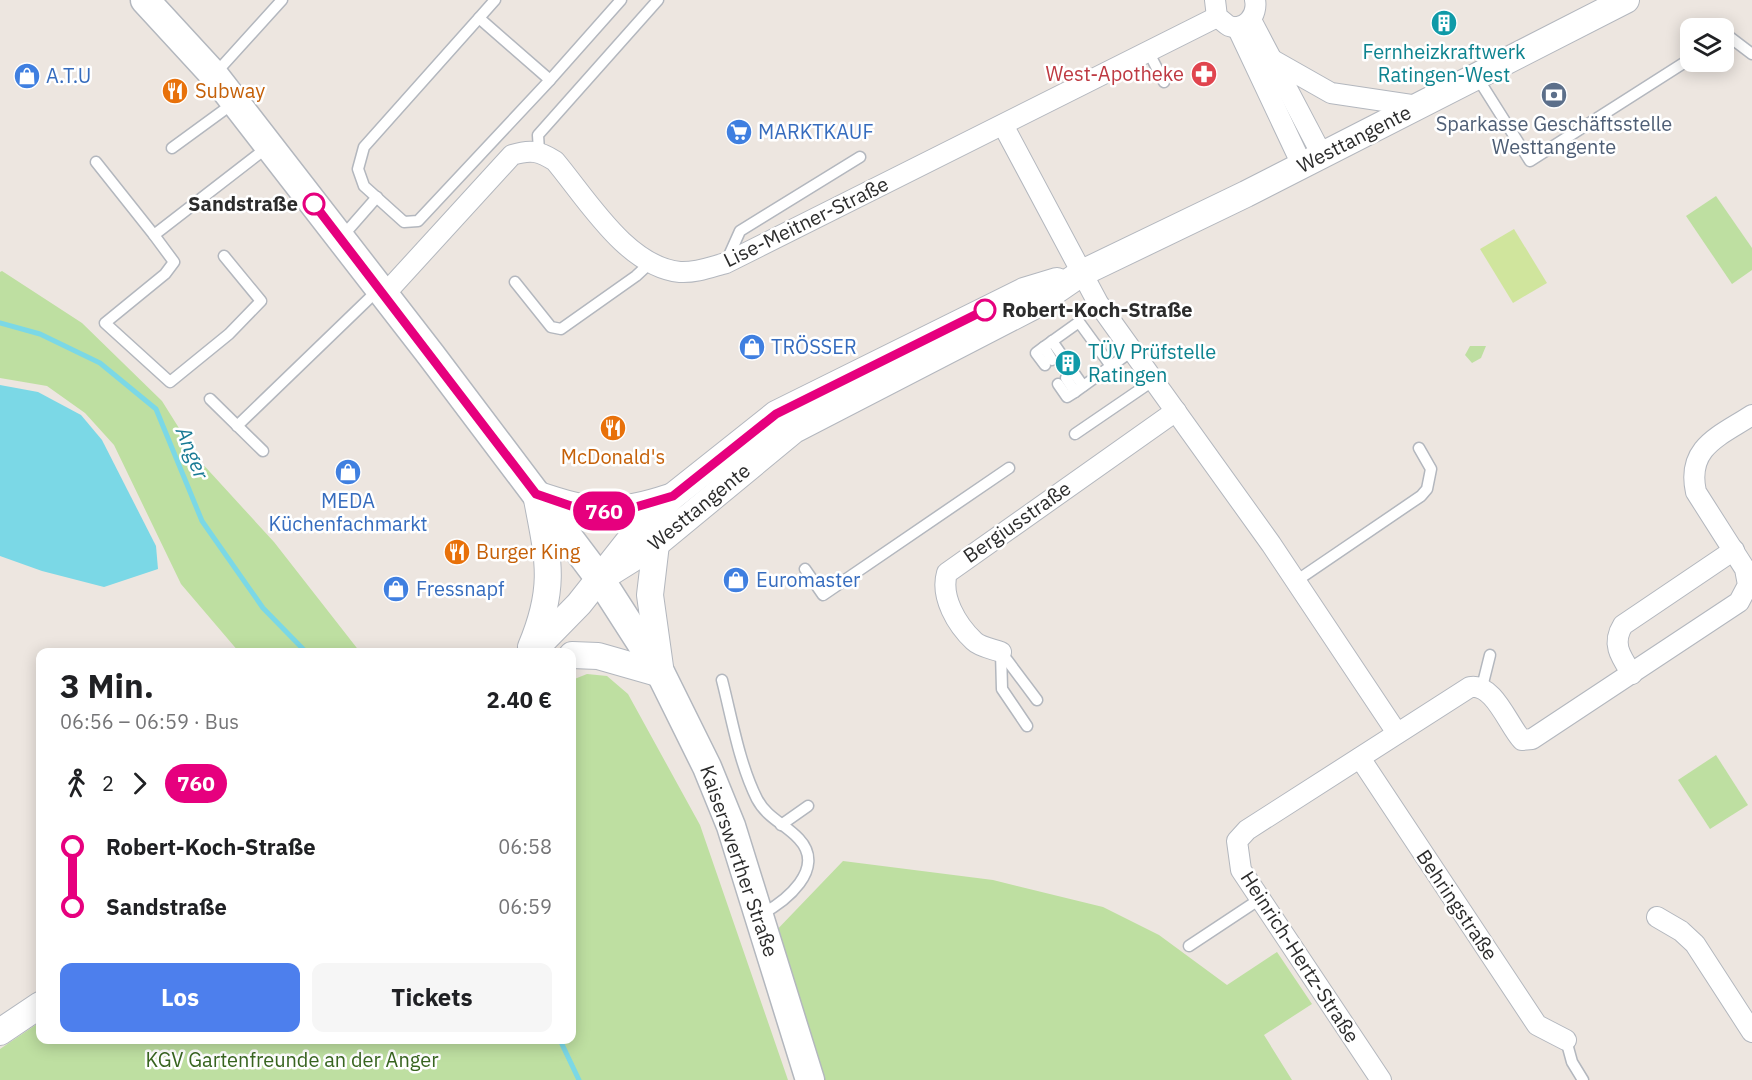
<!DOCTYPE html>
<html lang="de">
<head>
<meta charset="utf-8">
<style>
  body { margin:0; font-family:"IBM Plex Sans",sans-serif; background:#f6f6f6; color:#202124; height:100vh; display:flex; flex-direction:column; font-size:22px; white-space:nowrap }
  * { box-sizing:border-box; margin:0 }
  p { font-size:20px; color:#757577 }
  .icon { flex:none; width:33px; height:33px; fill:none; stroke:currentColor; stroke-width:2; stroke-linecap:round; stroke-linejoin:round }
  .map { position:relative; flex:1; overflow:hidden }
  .drawer { position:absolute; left:36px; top:648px; width:540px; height:396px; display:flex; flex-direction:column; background:#fff; border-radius:12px; box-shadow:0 3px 15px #0003 }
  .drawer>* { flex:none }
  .badge { padding:0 12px; border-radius:20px; font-size:21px; line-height:39px }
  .buttons { position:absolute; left:1680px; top:18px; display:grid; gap:12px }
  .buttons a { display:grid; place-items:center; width:54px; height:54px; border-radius:12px; background:#fff; box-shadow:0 3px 15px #0003; font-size:30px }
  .map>.badge { position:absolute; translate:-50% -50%; box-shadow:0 0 0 3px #fff }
  .legs { display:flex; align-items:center; gap:9px; height:66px; padding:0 24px; font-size:20px }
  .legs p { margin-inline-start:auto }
  .summary { display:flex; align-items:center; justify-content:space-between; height:102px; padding:0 24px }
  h1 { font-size:33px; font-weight:700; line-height:45px }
  .button { display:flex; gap:12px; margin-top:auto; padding:12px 24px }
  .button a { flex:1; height:69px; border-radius:12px; background:#4d7fed; color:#fff; font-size:24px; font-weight:700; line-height:69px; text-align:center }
  .button a+a { background:#f6f6f6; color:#202124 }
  ul { padding:0 24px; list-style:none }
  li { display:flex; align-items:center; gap:21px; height:60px; font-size:22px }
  li i { display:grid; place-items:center; width:9px; height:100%; margin:0 8px; background:currentColor }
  li i::after { content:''; width:15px; height:15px; margin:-8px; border:4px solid; border-radius:50%; background:#fff }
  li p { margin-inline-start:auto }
  li:first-child i { background:linear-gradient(#0000 50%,currentColor 0) }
  li:last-child i { background:linear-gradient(currentColor 50%,#0000 0) }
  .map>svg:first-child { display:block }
  .green { fill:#bedfa1 }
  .pitch { fill:#d0e59d }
  .water { fill:#7bd8e6 }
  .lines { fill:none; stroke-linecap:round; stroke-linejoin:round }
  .stream { stroke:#7bd8e6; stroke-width:5 }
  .service-casing { stroke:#b3b7be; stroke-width:13 }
  .minor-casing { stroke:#b3b7be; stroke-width:22 }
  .tertiary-casing { stroke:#b3b7be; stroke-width:28 }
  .secondary-casing { stroke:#b3b7be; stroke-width:31 }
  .service { stroke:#fff; stroke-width:10 }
  .minor { stroke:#fff; stroke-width:20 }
  .tertiary { stroke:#fff; stroke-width:26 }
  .secondary { stroke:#fff; stroke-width:28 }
  .line-1-casing { stroke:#fff; stroke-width:14 }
  .line-1 { stroke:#e6007e; stroke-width:9 }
  .stop-1-dot { fill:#fff; stroke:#e6007e; stroke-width:3 }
  .labels { text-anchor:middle; stroke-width:5; stroke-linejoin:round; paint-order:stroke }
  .culture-label { font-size:20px; fill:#0d838f; stroke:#fff }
  .health-label { font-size:20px; fill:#be3a42; stroke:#fff; text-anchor:end }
  .shop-label { font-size:20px; fill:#366cbe; stroke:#fff; text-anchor:start }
  .food-label { font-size:20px; fill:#c56008; stroke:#fff; text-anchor:start }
  .service-label { font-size:20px; fill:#4e5e75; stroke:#fff }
  .street-label { font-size:20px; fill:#2c2c2c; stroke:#fff }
  .stop-label { font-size:20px; font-weight:bold; fill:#2c2c2c; stroke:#fff; text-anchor:end }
  .park-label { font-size:20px; fill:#386520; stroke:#fff }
  .water-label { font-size:21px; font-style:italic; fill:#187a95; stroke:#fff }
</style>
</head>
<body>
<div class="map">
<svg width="1752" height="1080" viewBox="0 0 1752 1080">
  <rect width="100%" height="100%" fill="#ede6e0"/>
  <g class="green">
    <polygon points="1716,196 1752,248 1752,270 1732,284 1686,216"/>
    <polygon points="2,271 82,323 162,401 199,460 274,542 360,652 239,652 181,584 114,445 85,413 47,386 0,378 0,272"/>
    <polygon points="1470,346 1486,346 1481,358 1472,363 1465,355"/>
    <polygon points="587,674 607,676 628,694 700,825 788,1080 0,1080 0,1049 40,1022 40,1040 572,1040 572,680"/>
    <polygon points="1716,755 1748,805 1710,829 1678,780"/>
    <polygon points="843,861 993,880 1103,907 1159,935 1227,985 1277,952 1312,1004 1264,1035 1292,1080 821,1080 771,936"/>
  </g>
  <polygon class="pitch" points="1514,229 1547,283 1513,303 1480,249"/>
  <polygon class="water" points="0,385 38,392 81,415 102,440 156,546 158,569 104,587 42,571 0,556"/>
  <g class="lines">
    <g class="stream">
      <polyline points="0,323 40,334 100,363 156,409 202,521 263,608 306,652"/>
      <polyline points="560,1040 579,1080"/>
    </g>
    <defs>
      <g id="service">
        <polyline points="495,0 479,18 550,80 621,0"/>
        <polyline points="479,18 364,147 358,169 364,186 404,222 418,221 550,80"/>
        <polyline points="1724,38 1727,35 1752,54"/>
        <polyline points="1149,53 1164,82"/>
        <polyline points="214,75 282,0"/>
        <polyline points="1477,77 1530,161 1690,59"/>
        <polyline points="172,148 235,102"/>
        <polyline points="539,151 538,135 658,0"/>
        <polyline points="96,162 154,235"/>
        <polyline points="341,238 377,197"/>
        <polyline points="224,256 261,301 229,334 170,382 105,323 165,274 174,262 154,235 269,146"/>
        <polyline points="727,260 740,231 860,157"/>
        <polyline points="515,282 551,327 561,329 636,276 650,263"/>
        <polyline points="1052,341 1061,354"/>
        <polyline points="1044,347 1036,353 1045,365"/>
        <polyline points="1052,360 1044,347 1079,322 1111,366"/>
        <polyline points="1074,373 1083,386"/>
        <polyline points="1066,378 1075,392 1132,351"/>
        <polyline points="1058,384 1067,397 1075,392"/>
        <polyline points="210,399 263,451"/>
        <polyline points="237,426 379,289"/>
        <polyline points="1075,434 1154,380"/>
        <polyline points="805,569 823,595 1009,468"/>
        <polyline points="1296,581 1421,496 1427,489 1431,469 1419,448"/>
        <polyline points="1001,652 1002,689 1027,726"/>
        <polyline points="1001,652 1037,700"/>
        <path d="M722 680C732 719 739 763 757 799 767 818 785 824 799 839 827 869 785 902 760 915"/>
        <polyline points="1482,687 1490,655"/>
        <polyline points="781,825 808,806"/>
        <polyline points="1189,946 1260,899"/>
        <polyline points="1566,1040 1572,1062 1583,1080"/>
      </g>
      <g id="minor">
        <path d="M1215 0 1217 17C1221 19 1225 24 1229 26 1246 32 1258 14 1255 0"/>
        <polyline points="1251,20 1322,155"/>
        <polyline points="1237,27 1302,165"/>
        <polyline points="1271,59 1331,93 1418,106"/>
        <polyline points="1003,125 1098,303 1271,544 1397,733"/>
        <path d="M384 295 512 155C531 149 539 151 555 161 587 199 627 267 680 272 696 273 711 267 726 263L1217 17"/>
        <path d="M1001 652C993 649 980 647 974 641 957 625 940 597 947 573L1176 411"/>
        <path d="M1632 674C1621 657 1611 644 1623 625L1734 550"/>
        <polyline points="1360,758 1537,1025 1566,1040"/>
        <polyline points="1657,917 1681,931 1695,944 1752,1032"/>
        <path d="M1381 1080 1241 870 1237 841 1247 830 1470 687C1494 683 1508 725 1522 740L1532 739 1739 602 1748 585 1745 569 1696 492C1686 447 1720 436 1752 415"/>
      </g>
      <g id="tertiary">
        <polyline points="600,579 656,544 794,430 1032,307 1080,274 1246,194 1626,0"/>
        <path d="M531 647C557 585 548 558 536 494 592 513 613 516 670 497"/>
        <polyline points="532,652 579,604 632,537 673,496 776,414 1024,291 1057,281"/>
        <polyline points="572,655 598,656 661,674 650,595 656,544"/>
        <polyline points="0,1032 40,1005"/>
      </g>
      <polyline id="secondary" points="145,0 214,75 431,355 600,579 661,674 707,767 731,826 810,1080"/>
    </defs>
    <use href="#service" class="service-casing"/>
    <use href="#minor" class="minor-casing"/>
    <use href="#tertiary" class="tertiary-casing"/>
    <use href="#secondary" class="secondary-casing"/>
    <use href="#service" class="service"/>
    <use href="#minor" class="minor"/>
    <use href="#tertiary" class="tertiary"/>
    <use href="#secondary" class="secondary"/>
  </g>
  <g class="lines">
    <defs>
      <polyline id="line-1" points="314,204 536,494 571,506 602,512 622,511 673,496 776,414 985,310"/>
    </defs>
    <use href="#line-1" class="line-1-casing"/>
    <use href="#line-1" class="line-1"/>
  </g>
  <defs>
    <symbol id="building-disc" viewBox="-11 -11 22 22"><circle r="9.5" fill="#0f9aa8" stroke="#fff"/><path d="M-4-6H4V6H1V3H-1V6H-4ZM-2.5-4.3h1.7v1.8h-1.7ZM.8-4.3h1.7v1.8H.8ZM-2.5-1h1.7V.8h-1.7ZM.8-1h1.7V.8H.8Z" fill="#fff"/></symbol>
    <symbol id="pharmacy-disc" viewBox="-11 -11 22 22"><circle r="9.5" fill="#e0444e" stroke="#fff"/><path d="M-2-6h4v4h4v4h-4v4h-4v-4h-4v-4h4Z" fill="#fff"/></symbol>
    <symbol id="shop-disc" viewBox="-11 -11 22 22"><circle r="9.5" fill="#3f7fe0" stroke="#fff"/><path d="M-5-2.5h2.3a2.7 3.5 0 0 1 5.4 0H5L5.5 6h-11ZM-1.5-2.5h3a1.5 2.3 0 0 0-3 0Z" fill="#fff"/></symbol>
    <symbol id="restaurant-disc" viewBox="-11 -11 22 22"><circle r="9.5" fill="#e8710a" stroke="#fff"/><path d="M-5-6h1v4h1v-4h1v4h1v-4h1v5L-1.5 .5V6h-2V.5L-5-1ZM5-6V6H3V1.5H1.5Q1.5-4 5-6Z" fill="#fff"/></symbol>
    <symbol id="bank-disc" viewBox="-11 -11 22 22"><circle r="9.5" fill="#5c6f8a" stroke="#fff"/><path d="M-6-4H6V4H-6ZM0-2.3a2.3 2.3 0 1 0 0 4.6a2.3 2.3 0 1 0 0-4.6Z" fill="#fff"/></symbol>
    <symbol id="supermarket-disc" viewBox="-11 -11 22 22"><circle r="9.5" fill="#3f7fe0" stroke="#fff"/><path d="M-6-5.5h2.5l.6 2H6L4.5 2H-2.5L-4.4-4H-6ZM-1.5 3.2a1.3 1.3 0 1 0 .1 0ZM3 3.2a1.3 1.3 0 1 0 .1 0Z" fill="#fff"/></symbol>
  </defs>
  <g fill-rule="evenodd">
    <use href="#building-disc" x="1429" y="8" width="30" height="30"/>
    <use href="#pharmacy-disc" x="1189" y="59" width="30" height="30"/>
    <use href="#shop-disc" x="12" y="61" width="30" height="30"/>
    <use href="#restaurant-disc" x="160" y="76" width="30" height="30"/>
    <use href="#bank-disc" x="1539" y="80" width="30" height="30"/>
    <use href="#supermarket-disc" x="724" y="117" width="30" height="30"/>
    <use href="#shop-disc" x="737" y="332" width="30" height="30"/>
    <use href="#building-disc" x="1053" y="348" width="30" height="30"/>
    <use href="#restaurant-disc" x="598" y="413" width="30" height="30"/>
    <use href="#shop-disc" x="333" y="457" width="30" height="30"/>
    <use href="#restaurant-disc" x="442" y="537" width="30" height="30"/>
    <use href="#shop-disc" x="721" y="565" width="30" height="30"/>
    <use href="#shop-disc" x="381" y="574" width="30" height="30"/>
  </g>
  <g class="stop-1-dot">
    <circle cx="314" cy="204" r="10"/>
    <circle cx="985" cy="310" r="10"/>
  </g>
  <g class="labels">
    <g class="culture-label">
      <text x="1444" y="59">Fernheizkraftwerk<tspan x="1444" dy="23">Ratingen-West</tspan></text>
      <text x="1088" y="359" text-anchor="start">TÜV Prüfstelle<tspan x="1088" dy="23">Ratingen</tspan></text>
    </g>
    <g class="health-label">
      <text x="1184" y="81">West-Apotheke</text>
    </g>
    <g class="shop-label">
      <text x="46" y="83">A.T.U</text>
      <text x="758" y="139">MARKTKAUF</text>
      <text x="771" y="354">TRÖSSER</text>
      <text x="348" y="508" text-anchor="middle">MEDA<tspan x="348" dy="23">Küchenfachmarkt</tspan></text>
      <text x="756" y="587">Euromaster</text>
      <text x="416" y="596">Fressnapf</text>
    </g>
    <g class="food-label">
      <text x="195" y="98">Subway</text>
      <text x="613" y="464" text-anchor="middle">McDonald's</text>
      <text x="476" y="559">Burger King</text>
    </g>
    <g class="service-label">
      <text x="1554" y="131">Sparkasse Geschäftsstelle<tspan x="1554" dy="23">Westtangente</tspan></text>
    </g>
    <g class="street-label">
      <text transform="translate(1354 139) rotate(-27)" y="7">Westtangente</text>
      <text transform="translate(806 222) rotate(-26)" y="7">Lise-Meitner-Straße</text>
      <text transform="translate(699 507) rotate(-39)" y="7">Westtangente</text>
      <text transform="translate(1017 522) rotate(-35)" y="7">Bergiusstraße</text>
      <text transform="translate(739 861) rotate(71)" y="7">Kaiserswerther Straße</text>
      <text transform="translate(1457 905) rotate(56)" y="7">Behringstraße</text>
      <text transform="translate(1300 957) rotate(57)" y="7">Heinrich-Hertz-Straße</text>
    </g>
    <g class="stop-label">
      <text x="298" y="211">Sandstraße</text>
      <text x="1002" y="317" text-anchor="start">Robert-Koch-Straße</text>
    </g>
    <g class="park-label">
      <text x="292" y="1067">KGV Gartenfreunde an der Anger</text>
    </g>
    <g class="water-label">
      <text transform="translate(192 453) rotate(68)" y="7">Anger</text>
    </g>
  </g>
</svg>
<div class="buttons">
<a><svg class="icon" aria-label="layers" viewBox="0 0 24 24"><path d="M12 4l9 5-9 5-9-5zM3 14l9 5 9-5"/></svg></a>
</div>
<b class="badge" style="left:604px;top:511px;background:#e6007e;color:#fff">760</b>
<section class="drawer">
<div class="summary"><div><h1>3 Min.</h1><p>06:56 – 06:59 · Bus</p></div><b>2.40 €</b></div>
<div class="legs"><svg class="icon" aria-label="walk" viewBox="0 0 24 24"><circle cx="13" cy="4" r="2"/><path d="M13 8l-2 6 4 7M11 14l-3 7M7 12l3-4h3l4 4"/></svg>2<svg class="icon" aria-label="forward" viewBox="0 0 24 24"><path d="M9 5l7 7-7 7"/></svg><b class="badge" style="background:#e6007e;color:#fff">760</b></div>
<ul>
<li><i style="color:#e6007e"></i><b>Robert-Koch-Straße</b><p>06:58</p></li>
<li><i style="color:#e6007e"></i><b>Sandstraße</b><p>06:59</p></li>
</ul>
<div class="button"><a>Los</a><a>Tickets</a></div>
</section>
</div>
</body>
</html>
